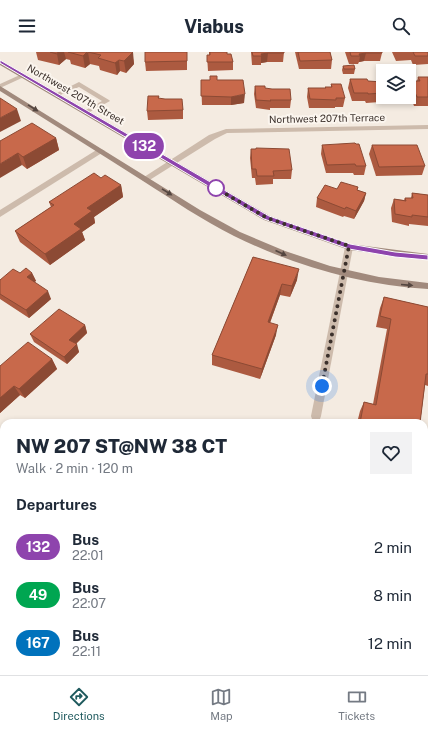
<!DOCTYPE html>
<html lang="en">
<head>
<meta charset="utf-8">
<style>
  body { margin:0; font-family:"Public Sans",sans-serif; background:#f2f2f3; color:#1f2937; height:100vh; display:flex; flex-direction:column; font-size:15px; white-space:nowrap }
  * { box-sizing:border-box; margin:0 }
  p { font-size:13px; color:#747a83 }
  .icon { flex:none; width:22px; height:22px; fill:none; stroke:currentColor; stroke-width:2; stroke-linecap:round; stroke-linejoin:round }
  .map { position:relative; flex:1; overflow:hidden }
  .side { position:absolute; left:0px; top:367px; width:428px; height:256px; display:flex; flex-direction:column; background:#fff; border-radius:12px 12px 0 0; box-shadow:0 2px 6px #0003 }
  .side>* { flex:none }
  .badge { padding:0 8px; border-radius:13px; font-size:14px; line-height:26px }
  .buttons { position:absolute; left:376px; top:12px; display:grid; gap:8px }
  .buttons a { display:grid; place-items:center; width:40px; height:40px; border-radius:0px; background:#fff; box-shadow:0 2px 6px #0003; font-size:20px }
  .you { position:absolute; width:20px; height:20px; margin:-10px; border:3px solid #fff; border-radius:50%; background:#1a73e8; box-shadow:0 0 0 6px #1a73e833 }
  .map>.badge { position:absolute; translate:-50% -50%; box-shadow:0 0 0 2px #fff }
  h2 { padding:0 16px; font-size:15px; line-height:36px }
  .round { display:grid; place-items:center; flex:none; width:42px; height:42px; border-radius:0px; background:#f2f2f3 }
  .overview { display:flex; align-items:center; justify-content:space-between; height:68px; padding:0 16px }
  h1 { font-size:19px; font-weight:800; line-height:30px }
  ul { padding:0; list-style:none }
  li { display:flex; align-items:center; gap:12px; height:48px; padding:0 16px }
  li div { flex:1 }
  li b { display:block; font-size:15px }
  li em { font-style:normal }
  li .badge { min-width:44px; font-weight:700; text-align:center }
  header { display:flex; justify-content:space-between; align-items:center; height:52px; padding:0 16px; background:#fff; font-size:18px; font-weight:800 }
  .tabs { display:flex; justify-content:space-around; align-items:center; height:56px; border-top:1px solid #e0e1e3; background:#fff; font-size:11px; color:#747a83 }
  .tabs a { display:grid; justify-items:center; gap:2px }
  .tabs .selected { color:#1f5a5e }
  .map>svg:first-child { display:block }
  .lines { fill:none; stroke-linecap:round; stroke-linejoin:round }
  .lane { fill:#cdbbac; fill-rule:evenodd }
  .street { fill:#cdbbac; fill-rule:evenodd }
  .secondary { fill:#a18a7d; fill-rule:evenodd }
  .wall { fill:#ac5a40 }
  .shaded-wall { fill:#8c4a34 }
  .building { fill:#c8694b; stroke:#8c4a34 }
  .oneway { fill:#544640 }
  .line { fill:#8e44ad; stroke:#fff }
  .walk { stroke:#3b302b; stroke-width:4; stroke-dasharray:0 7.2 }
  .stop-dot { fill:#fff; stroke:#8e44ad; stroke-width:2 }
  .labels { text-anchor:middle; stroke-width:4; stroke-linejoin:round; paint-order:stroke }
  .far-street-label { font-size:10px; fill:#3b302b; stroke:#fbf5ee }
</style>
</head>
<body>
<header><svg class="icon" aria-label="menu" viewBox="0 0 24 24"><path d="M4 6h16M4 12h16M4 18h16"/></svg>Viabus<svg class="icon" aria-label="search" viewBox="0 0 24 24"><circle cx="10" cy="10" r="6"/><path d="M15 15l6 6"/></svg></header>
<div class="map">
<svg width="428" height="623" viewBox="0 0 428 623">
  <rect width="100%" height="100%" fill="#f4ebe1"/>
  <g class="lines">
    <g class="lane">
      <polygon points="22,22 24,23 24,25 0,36 0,32"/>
      <polygon points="79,30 109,48 110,49 86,62 84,61 84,59 102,49 79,35 58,44 53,43"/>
      <polygon points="98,97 101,97 105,99 0,165 0,158"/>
      <polygon points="349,192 353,195 321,364 320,367 316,369 312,367 311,364 345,195"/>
    </g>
    <g class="street">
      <polygon points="428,73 428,77 227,81 215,87 148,129 145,130 141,127 209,83 226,77"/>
      <rect x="0" y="547" width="4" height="12"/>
      <polygon points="424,567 428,569 428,588 424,586"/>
    </g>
    <g class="secondary">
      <polygon points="0,8 270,164 350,192 428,202 428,208 349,198 264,168 0,13"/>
      <path d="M0 34 200 158 240 180 285 199 330 214 379 225 428 231V237C361 233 295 214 234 184 202 168 173 148 143 129 96 99 48 69 0 39Z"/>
    </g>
  </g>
  <g class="wall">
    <polygon points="36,0 132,0 134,12 126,21 120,19 117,23 100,18 99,14 90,12 85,16 71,12 70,8 66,7 59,13 38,8"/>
    <polygon points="187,0 187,18 146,19 145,10"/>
    <polygon points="209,0 227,0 227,2 233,10 233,18 208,19 207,3 209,3"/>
    <polygon points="251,0 284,0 283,10 267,10 261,11 261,13 252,13"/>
    <polygon points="295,0 330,0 332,8 331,17 299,17"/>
    <polygon points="345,0 382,0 382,1 380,9 364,9 359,10 358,12 349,12"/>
    <polygon points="392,0 428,0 428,12 413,13 411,8 396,9"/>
    <polygon points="343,14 355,17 354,22 343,22 342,18"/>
    <polygon points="418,25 428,25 428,54 414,54 409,41 409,32 410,29 417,29"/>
    <polygon points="350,27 368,29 383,30 383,45 395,45 394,49 366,51 365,49 352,49 348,36"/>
    <polygon points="201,28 217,28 244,51 231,53 202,53"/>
    <polygon points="331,32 345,46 343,55 335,55 335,56 309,56 307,45 308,36 325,36 325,35 331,35"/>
    <polygon points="255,34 265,36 291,48 290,56 270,56 270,58 256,56 254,42"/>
    <polygon points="159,44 159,47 183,56 183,67 148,68 147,59"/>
    <polygon points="56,86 59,98 27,117 22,113 0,89"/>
    <polygon points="322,93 366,114 364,123 354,123 353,121 326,121 321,102"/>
    <polygon points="372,93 425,114 422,123 376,124 369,102"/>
    <polygon points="251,97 292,118 291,127 273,127 273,132 256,133 255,126 252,126 250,106"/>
    <polygon points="101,126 121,133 123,145 94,165 95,171 82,180 85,188 50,213 20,190 15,179 51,155 49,150"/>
    <polygon points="358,135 357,138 366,141 364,149 354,167 344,164 343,165 316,155 317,146 337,137"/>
    <polygon points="412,141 428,143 428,174 409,172 409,174 392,170 391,156 394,147 404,148 405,146 411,146"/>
    <polygon points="253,205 297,228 290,245 280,243 270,271 276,283 260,327 212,313 212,303"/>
    <polygon points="20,221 32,221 36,229 34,230 51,247 29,266 0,247 0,228"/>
    <polygon points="384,245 428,255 428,334 425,333 420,371 357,371 360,359 364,350 373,352 387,277 376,275 380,256"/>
    <polygon points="85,273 87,281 76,292 79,300 67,312 34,290 30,282"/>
    <polygon points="52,307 57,317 25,346 20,343 0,361 0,314"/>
    <rect x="318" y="619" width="73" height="4"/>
  </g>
  <g class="shaded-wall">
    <polygon points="58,0 64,0 66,7 59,13 57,2"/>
    <polygon points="88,0 90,12 85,16 83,4"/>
    <polygon points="133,0 134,12 126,21 124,9"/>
    <polygon points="268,1 267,10 261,11 261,2"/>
    <polygon points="366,1 364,9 359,10 360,4 359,2"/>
    <polygon points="119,8 120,19 117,23 115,11"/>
    <polygon points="245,42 244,51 231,53 231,45"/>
    <polygon points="17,57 21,69 0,80 0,66"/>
    <polygon points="56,86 59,98 27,117 23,105"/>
    <polygon points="18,101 22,113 0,126 0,112"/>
    <polygon points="121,133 123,145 94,165 95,171 82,180 85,188 50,213 45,202 74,172 87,156"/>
    <polygon points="366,141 364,149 354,167 356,159"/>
    <polygon points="299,217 297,228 290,245 292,234"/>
    <polygon points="32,221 36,229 30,233 27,225"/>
    <polygon points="282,232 280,243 266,281 268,270"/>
    <polygon points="48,239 51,247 29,266 26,258"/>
    <polygon points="85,273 87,281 72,295 69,288"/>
    <polygon points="278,273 276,283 260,327 262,317"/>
    <polygon points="77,292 79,300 67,312 64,305"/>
    <polygon points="52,307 57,317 25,346 19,337"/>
    <polygon points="14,334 20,343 0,361 0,346"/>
    <polygon points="59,619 66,619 65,623 59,623"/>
    <rect x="154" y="619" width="2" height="4"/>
  </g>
  <g class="building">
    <polygon points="50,0 58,0 57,2"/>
    <polygon points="68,0 87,0 83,4"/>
    <polygon points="88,0 133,0 124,9 119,8 115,11 98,6 101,3"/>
    <polygon points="145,0 187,0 187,9 145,10"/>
    <polygon points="210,0 227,0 227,2 231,2 233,10 207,10 207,3 210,3"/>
    <polygon points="252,0 284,0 284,1 268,1 261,2 262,4 253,4"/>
    <polygon points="298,0 330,0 332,8 300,9"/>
    <polygon points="350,0 382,0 382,1 366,1 359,2 360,4 351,4"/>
    <polygon points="413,0 428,0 428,4 415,4"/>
    <polygon points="354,13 355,17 344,17 343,14"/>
    <polygon points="210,24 217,24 217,28 243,28 245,42 231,45 201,44 201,28 210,28"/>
    <polygon points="418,25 428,25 428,45 417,45 410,29 420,29"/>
    <polygon points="350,27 367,27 368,29 383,30 383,41 368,42 368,41 354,41"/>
    <polygon points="331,32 341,32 345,46 336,46 336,48 310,47 308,36 326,36 325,35 332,35"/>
    <polygon points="255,34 265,34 265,36 272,37 290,37 291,48 270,48 271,49 256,48"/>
    <polygon points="148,44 159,44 158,46 165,47 182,47 183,58 147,59"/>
    <polygon points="0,46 17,57 0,66"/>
    <polygon points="32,71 56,86 23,105 18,101 0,112 0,89"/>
    <polygon points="355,91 356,92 359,92 366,114 356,114 355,112 327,113 322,93"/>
    <polygon points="372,93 417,93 425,114 379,115"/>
    <polygon points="256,96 289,97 292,118 273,119 274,124 257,124 256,117 252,117 251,97 256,97"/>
    <polygon points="94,121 101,126 105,123 121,133 87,156 92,159 74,172 81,177 45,202 15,179 54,153 49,150"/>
    <polygon points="341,130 358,135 357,138 366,141 356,159 346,155 345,157 317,146 325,133 337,137"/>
    <polygon points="412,141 428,143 428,165 412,163 412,165 395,162 394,147 406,149 405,146 413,146"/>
    <polygon points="253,205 299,217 292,234 282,232 268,270 278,273 262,317 212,303"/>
    <polygon points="26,216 32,221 27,225 48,239 26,258 0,242 0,228 13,217 20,221"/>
    <polygon points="384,245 428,255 428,322 426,322 420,371 360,371 364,350 376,353 391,267 380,264"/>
    <polygon points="59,257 85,273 69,288 77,292 64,305 30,282"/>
    <polygon points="28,290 52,307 19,337 14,334 0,346 0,314"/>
    <rect x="11" y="619" width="48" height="4"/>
    <polygon points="99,619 154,619 154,623 98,623"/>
    <rect x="166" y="619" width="49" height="4"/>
    <polygon points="236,619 293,619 293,620 290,620 291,623 236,623"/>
    <polygon points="321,619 391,619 391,623 322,623"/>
  </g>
  <defs><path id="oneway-solid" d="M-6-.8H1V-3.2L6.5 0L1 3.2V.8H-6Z"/></defs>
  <g class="oneway">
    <use href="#oneway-solid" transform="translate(33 56) rotate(32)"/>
    <use href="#oneway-solid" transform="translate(167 140) rotate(32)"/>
    <use href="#oneway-solid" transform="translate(281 201) rotate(24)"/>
    <use href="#oneway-solid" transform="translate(407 233) rotate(5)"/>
  </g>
  <polygon class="line" points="0,8 269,164 350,192 395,200 428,203 428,208 395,205 349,197 264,167 0,11"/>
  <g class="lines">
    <polyline class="walk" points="216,136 212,134 267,166 349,194 322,334"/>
  </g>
  <circle class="stop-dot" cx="216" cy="136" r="8"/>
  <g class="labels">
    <g class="far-street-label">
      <text transform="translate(76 42) rotate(30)" y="4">Northwest 207th Street</text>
      <text transform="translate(327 66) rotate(-1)" y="4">Northwest 207th Terrace</text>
    </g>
  </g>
</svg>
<div class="buttons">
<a><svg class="icon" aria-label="layers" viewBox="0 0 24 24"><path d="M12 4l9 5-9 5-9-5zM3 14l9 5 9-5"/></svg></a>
</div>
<div class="you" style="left:322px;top:334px"></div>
<b class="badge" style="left:144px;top:94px;background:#8e44ad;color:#fff">132</b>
<section class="side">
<div class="overview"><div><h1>NW 207 ST@NW 38 CT</h1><p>Walk · 2 min · 120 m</p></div><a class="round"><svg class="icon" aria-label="heart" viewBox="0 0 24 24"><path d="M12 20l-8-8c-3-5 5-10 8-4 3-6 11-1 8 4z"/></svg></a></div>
<h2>Departures</h2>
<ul>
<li><span class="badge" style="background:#8e44ad;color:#fff">132</span><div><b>Bus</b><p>22:01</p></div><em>2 min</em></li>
<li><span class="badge" style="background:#00a651;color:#fff">49</span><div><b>Bus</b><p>22:07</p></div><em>8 min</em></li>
<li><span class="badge" style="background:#0072bc;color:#fff">167</span><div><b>Bus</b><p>22:11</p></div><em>12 min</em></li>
</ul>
</section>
</div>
<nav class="tabs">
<a class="selected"><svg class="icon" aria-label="directions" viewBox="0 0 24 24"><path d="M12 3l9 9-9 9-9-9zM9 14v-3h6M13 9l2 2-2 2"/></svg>Directions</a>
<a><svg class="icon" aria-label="map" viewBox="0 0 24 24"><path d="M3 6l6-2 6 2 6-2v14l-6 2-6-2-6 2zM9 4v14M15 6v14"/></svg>Map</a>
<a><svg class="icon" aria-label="tickets" viewBox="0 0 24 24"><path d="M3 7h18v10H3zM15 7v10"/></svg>Tickets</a>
</nav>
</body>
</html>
